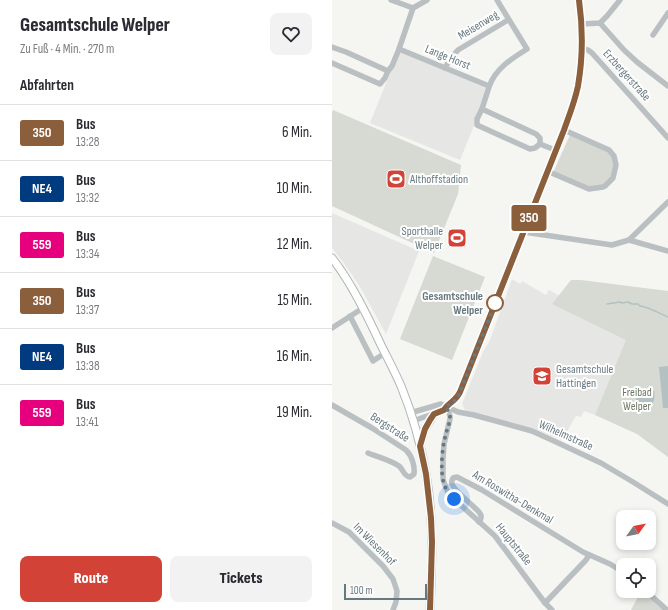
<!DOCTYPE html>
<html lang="de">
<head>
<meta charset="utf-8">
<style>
  body { margin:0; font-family:"Sofia Sans Condensed",sans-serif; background:#f2f2f3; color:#2b2b33; height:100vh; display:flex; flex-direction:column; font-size:15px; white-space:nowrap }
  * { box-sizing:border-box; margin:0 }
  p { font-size:13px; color:#7c7c81 }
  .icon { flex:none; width:22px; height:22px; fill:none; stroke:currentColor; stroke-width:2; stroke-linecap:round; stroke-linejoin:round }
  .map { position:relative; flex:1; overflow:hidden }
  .drawer { display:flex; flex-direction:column; background:#fff; width:332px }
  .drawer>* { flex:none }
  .badge { padding:0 8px; border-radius:3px; font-size:14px; line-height:26px }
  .needle { width:26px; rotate:57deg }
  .fabs { position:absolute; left:284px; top:510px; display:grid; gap:8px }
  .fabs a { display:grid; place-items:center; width:40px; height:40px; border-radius:8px; background:#fff; box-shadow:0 2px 6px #0003; font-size:20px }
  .scale { position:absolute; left:12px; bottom:10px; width:83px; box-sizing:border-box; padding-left:4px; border:2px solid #677980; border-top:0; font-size:11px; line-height:14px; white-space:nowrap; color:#677980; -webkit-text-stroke:3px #fff; paint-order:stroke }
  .you { position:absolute; width:20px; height:20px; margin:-10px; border:3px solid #fff; border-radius:50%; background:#1a73e8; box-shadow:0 0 0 6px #1a73e833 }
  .map>.badge { position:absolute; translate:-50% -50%; box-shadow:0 0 0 2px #fff }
  h2 { padding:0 20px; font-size:15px; line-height:36px }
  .round { display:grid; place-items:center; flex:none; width:42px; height:42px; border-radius:8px; background:#f2f2f3 }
  .overview { display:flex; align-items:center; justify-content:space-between; height:68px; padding:0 20px }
  h1 { font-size:19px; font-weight:800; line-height:30px }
  .action { display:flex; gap:8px; margin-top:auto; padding:8px 20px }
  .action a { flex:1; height:46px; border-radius:8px; background:#d24236; color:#fff; font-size:16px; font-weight:800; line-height:46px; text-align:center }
  .action a+a { background:#f2f2f3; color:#2b2b33 }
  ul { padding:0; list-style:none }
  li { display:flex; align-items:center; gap:12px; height:56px; padding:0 20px; border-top:1px solid #e1e1e2 }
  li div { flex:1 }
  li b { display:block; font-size:15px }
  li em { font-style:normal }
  li .badge { min-width:44px; font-weight:700; text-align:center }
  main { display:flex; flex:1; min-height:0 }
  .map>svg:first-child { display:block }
  .built { fill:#e6e6e5 }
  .green { fill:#d6dad2 }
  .water { fill:#b3c1c3 }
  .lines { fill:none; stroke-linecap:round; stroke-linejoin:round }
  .stream { stroke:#b3c1c3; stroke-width:1.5 }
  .major-casing { stroke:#aeb4b6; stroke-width:9 }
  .minor { stroke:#bac0c2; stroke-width:5.5 }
  .major { stroke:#fff; stroke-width:7 }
  .line-casing { stroke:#fff; stroke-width:9 }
  .line { stroke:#8b5e3c; stroke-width:6 }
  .walk { stroke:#677980; stroke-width:4; stroke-dasharray:0 7.2 }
  .stop-dot { fill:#fff; stroke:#8b5e3c; stroke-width:2 }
  .labels { text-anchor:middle; stroke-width:4; stroke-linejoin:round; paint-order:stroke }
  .street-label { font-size:12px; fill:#677980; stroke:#fff }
  .poi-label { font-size:12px; fill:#677980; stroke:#fff; text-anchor:start }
  .stop-label { font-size:12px; font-weight:bold; fill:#677980; stroke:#fff; text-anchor:end }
  .park-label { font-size:12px; fill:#6c7865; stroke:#fff }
</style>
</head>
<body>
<main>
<section class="drawer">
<div class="overview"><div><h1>Gesamtschule Welper</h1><p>Zu Fuß · 4 Min. · 270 m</p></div><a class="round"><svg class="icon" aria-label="heart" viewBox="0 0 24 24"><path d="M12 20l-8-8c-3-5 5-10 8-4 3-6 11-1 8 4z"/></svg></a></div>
<h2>Abfahrten</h2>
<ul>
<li><span class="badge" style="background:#8b5e3c;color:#fff">350</span><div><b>Bus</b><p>13:28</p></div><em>6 Min.</em></li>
<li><span class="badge" style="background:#003b80;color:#fff">NE4</span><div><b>Bus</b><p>13:32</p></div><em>10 Min.</em></li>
<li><span class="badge" style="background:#e6007e;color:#fff">559</span><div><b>Bus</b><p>13:34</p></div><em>12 Min.</em></li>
<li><span class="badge" style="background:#8b5e3c;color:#fff">350</span><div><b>Bus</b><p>13:37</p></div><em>15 Min.</em></li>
<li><span class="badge" style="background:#003b80;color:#fff">NE4</span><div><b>Bus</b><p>13:38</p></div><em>16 Min.</em></li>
<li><span class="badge" style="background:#e6007e;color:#fff">559</span><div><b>Bus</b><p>13:41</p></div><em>19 Min.</em></li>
</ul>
<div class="action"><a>Route</a><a>Tickets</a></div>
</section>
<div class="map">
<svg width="336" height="610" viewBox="0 0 336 610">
  <rect width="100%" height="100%" fill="#f5f5f2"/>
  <g class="built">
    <polygon points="67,51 157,89 128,160 38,123"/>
    <polygon points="0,213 87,251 54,334 27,285 11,262 0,248"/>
    <polygon points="180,279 188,284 190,281 214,295 217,290 221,292 260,316 296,337 263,415 252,411 249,417 244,416 230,440 207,431 133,410 130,404 151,352 158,340"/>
  </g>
  <g class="green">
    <polygon points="1,110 129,165 126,194 102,253 0,206 0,112"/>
    <polygon points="238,135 276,151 281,157 282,165 280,177 271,185 257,187 221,173"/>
    <polygon points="101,256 153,277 120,360 68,339"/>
    <polygon points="239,280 249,280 336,291 336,457 305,434 263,415 294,340 220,304"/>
    <polygon points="309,591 311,591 332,610 299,610"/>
  </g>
  <g class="water">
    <polygon points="336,366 336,408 331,408 327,367"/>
    <path d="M319 390 322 391C326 412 302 419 304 399L306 397 314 395Z"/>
  </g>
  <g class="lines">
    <path class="stream" d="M275 304 288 302 290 303 296 302 300 304H306L308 306C314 306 329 314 336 317"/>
    <defs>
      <g id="major">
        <path d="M0 258C20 284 35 315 49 345 56 359 63 372 69 386 80 413 89 445 94 474 102 519 100 565 98 610"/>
        <polyline points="88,445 93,429 102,414"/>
      </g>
    </defs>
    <use href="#major" class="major-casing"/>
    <g class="minor">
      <polyline points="59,0 81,8 95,0"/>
      <polyline points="268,23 292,50 305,62 336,86"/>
      <polyline points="250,24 268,23 275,16 288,0"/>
      <polyline points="321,35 336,13"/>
      <polyline points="0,47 14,52 56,71"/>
      <polyline points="250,48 256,50 260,53 336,138"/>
      <polyline points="67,49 157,86"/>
      <polyline points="0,63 48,84 53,78 56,71 60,66 67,49 81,8"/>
      <polyline points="113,68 118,59 126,50 176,20"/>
      <polygon points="150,109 204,134 208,138 208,144 203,148 198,149 145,125 145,119"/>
      <path d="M150 109C152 102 155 94 157 87 163 69 179 59 195 49L165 0"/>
      <polyline points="208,144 223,150"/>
      <polyline points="215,171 257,189 271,187 273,186 281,178 284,165 282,156 277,150 232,130"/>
      <polyline points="192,232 280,245 297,240 336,202"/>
      <polyline points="297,240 336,251"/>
      <polyline points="18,316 41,361 53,353"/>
      <polyline points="0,328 31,308"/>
      <path d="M0 405 40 428 74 450C80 456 83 466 82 474L78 477C71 476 72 470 67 466 58 460 46 457 36 453"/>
      <polyline points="114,406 118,416 118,419 112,444 111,459 111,479 114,488 116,492 122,499 163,536 213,603 220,610"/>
      <polyline points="78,413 109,404 126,412 142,415 200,431 222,441 269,463 301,482 336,504"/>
      <path d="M81 421 112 410C115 404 122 402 126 397L232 130 238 112 246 86 250 58V24L247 0"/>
      <path d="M147 522C150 517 150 516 147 512 142 506 122 491 120 484 119 481 120 481 121 478L125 477 150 490 251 552 278 564 291 572"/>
      <polyline points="0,523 17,532 51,566 61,579 65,591 64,602 61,610"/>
      <polyline points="314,591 335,610"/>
      <polyline points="213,603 254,560 257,555"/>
    </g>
    <use href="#major" class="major"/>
  </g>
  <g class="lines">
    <defs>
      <path id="line" d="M98 610 100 542 99 518 94 474 88 446 93 429 98 420 102 414 112 410C116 403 124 401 128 392L232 130C237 116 243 101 246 86 251 57 251 29 247 0"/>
    </defs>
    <use href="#line" class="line-casing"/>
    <use href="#line" class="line"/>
    <path class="walk" d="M122 499C118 495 114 490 112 484 108 472 110 446 114 434 115 429 117 425 118 420V416L114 406 121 402 126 397 165 299 163 303"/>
  </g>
  <defs>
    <symbol id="stadium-square" viewBox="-11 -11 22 22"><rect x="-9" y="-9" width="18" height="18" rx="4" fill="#d24236" stroke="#fff"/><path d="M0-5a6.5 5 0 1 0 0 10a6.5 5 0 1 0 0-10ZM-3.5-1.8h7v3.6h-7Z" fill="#fff"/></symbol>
    <symbol id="school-square" viewBox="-11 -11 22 22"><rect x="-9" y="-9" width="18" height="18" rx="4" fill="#d24236" stroke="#fff"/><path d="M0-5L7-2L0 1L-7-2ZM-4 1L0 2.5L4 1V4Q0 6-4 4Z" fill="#fff"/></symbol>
  </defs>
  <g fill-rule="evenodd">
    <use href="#stadium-square" x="53" y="168" width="22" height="22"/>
    <use href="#stadium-square" x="114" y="227" width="22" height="22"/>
    <use href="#school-square" x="199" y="365" width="22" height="22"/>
  </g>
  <circle class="stop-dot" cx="163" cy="303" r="8"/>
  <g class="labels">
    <g class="street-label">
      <text transform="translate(146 25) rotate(-31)" y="4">Meisenweg</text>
      <text transform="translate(116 57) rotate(22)" y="4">Lange Horst</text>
      <text transform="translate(295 75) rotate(48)" y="4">Erzbergerstraße</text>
      <text transform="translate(58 427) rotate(33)" y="4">Bergstraße</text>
      <text transform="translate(234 435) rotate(24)" y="4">Wilhelmstraße</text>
      <text transform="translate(181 497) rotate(31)" y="4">Am Roswitha-Denkmal</text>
      <text transform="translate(43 544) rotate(45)" y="4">Im Wiesenhof</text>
      <text transform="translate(182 544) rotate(51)" y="4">Hauptstraße</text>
    </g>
    <g class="poi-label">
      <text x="78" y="183">Althoffstadion</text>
      <text x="111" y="235" text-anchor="end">Sporthalle<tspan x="111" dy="14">Welper</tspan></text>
      <text x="224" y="373">Gesamtschule<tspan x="224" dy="14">Hattingen</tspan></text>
    </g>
    <g class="stop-label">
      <text x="151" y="300">Gesamtschule<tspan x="151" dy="14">Welper</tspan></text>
    </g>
    <g class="park-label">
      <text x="305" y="396">Freibad<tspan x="305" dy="14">Welper</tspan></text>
    </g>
  </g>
</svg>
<div class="fabs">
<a><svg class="needle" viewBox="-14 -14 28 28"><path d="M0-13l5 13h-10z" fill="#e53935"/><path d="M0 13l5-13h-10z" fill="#7c7c81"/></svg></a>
<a><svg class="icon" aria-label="locate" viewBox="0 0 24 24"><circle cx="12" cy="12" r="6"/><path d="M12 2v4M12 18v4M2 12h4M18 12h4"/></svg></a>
</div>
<div class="scale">100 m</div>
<div class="you" style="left:122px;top:499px"></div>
<b class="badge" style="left:197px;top:218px;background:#8b5e3c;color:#fff">350</b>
</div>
</main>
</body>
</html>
